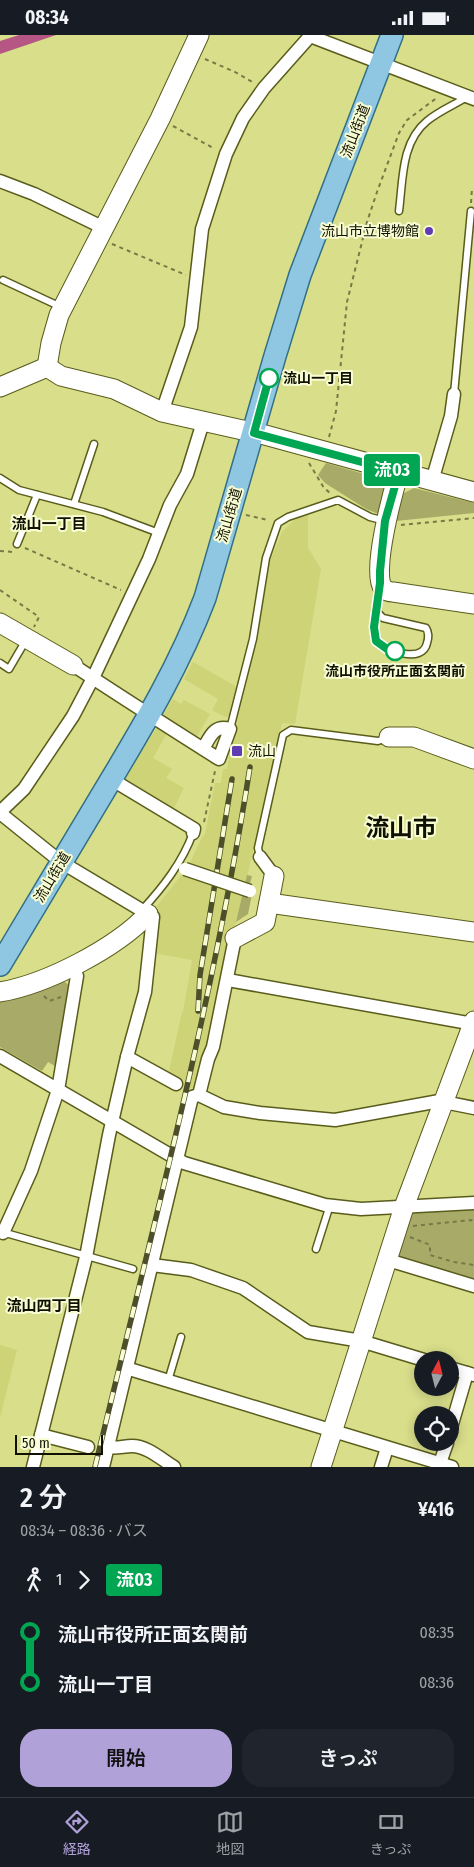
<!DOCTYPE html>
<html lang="ja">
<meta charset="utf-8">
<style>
:root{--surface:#171b24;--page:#20242c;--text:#f1f3f6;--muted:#9ea1a6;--line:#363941;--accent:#b0a1d8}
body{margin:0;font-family:"Fira Sans Condensed","Noto Sans JP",sans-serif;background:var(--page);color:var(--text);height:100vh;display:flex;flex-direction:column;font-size:19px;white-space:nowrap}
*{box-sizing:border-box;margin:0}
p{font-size:16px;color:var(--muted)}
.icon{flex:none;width:28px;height:28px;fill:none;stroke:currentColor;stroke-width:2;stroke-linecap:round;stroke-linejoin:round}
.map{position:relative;height:1432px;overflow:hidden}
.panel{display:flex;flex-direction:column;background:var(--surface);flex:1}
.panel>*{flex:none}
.badge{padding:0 10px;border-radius:4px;font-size:18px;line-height:32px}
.needle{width:32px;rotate:7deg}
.fabs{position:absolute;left:414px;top:1316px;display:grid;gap:10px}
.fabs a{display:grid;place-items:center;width:45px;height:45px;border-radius:50%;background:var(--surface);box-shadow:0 2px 12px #0003;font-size:25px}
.scale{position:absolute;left:15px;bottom:12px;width:88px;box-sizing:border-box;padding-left:5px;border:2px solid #101100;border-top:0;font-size:14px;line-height:18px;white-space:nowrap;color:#101100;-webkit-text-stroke:4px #f8fcd3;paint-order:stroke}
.map>.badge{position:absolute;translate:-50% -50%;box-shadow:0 0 0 2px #fff}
.legs{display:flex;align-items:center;gap:8px;height:55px;padding:0 20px;font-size:16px}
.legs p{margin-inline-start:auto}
.summary{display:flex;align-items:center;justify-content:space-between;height:85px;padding:0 20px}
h1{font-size:28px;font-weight:600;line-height:38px}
.primary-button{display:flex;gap:10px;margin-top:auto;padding:10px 20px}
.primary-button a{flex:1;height:58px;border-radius:20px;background:var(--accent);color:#111;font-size:20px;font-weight:600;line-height:58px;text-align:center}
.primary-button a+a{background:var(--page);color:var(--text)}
ul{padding:0 20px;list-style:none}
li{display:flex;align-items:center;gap:18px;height:50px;font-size:19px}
li i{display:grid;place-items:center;width:8px;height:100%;margin:0 6px;background:currentColor}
li i::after{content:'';width:12px;height:12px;margin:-6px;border:4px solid;border-radius:50%;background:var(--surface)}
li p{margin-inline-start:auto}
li:first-child i{background:linear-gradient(#0000 50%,currentColor 0)}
li:last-child i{background:linear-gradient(currentColor 50%,#0000 0)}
.status{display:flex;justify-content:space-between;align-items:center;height:35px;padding:0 25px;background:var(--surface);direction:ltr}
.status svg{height:14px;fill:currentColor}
.menu{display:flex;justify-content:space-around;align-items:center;height:70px;border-top:1px solid var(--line);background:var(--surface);font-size:14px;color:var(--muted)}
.menu a{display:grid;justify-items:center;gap:2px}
.menu .current{color:var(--accent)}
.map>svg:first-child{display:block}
</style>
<div class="status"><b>08:34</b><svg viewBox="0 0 49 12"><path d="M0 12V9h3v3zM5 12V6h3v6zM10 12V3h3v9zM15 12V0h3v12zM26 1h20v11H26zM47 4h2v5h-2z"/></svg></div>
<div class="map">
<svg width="474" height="1432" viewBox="0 0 474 1432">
<rect width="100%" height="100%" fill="#d8de8a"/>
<g fill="#cdd376">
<path d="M308 479V513L321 534 295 689 282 688 252 821 195 1055 168 1041 182 977H183L192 925 153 918 154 901 160 880 153 876 188 832 201 804 205 799 215 748H221L223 734H227L232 706 257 607 270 526 282 497 294 485Z"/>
<path d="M193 627 237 652 230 681 225 682 212 675 218 664 184 644Z"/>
<path d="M173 664 181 669 184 665 210 679 196 703 163 681Z"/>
<path d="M157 692 167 698 153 723 172 734 166 743 184 753 172 777 123 748Z"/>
<path d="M0 1310 17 1315 0 1383Z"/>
</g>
<g fill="#a7ab67">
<path d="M326 428 378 443 383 452 404 458 414 453 474 468V478L396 486 366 474 325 448 318 440Z"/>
<path d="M247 840 252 841 249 852 252 859 248 879 236 887Z"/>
<path d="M62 945 69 950 55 1031 48 1027 42 1036 0 1012V965Z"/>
<path d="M474 1173V1247L397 1225 408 1179 415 1177Z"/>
</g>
<path fill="#b65684" d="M19 0H56L0 19V6Z"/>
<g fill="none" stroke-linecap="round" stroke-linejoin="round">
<g stroke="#595c1b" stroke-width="9">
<g id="lane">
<path d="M399 176C403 145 401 107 427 86 439 76 454 70 467 62"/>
<path d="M3 245 61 272"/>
<path d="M454 359 471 176"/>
<path d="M0 443 19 455 103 477 159 498"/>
<path d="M74 469 94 409"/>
<path d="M17 509 37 460"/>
<path d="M377 574 378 578 383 583 426 593C429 598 429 602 427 608 423 629 386 616 376 606L374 593 380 554"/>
<path d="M0 628 9 634 26 605"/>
<path d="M230 694 253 604 266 523 278 488 288 482 338 465 370 482 385 486"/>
<path d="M260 822 258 813 283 700 291 695 378 706 388 703"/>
<path d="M142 875C163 852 182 828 193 798"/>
<path d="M2 1197 133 1234"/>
<path d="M316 1214 330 1170"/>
<path d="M168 1346 181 1302"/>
</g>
</g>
<g stroke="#595c1b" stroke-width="15">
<g id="street">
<path d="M310 1 474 64"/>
<path d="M0 146 34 159 104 193"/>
<path d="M162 377 191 292 202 194 226 119 243 83 264 53 311 0"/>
<path d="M432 446 451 381 454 359"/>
<path d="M73 630C121 662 170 693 219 724L230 694C214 689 210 702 203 714"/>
<path d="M111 744 194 794 193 798"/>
<path d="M0 777 24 754 73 681 93 643 149 524 170 470 187 439 203 387"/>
<path d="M0 778 61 827 153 882 145 957 127 1022 109 1100 86 1222 33 1432"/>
<path d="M260 822 274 841"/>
<path d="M228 945 474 989"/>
<path d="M0 1021 184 1128 325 1170 361 1174 474 1168"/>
<path d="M127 1022 176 1049"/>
<path d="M199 1060 208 1024 213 1012 235 903"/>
<path d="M444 1067 474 1073"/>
<path d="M3 1198 31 1136 58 1055 77 941 72 931"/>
<path d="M388 1225 474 1251"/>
<path d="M152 1230 191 1235 243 1253 308 1297 361 1306 424 1325"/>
<path d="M126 1333 452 1432"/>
<path d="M450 1333 474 1340"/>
<path d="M450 1396 467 1338"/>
<path d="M41 1400 88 1412"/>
<path d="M108 1412C117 1414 123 1411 132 1411 147 1411 161 1424 174 1432"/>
<path d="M440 1428 447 1408"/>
<path d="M103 1432 192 1062 199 1060 224 1072 260 1078 335 1085 445 1065"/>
<path d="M381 1432 387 1413"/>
</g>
</g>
<g stroke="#595c1b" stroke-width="21">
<g id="secondary">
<path d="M47 332 61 341 114 354 162 377 265 400 474 457"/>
<path d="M47 332 51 308 59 280 160 84 199 0"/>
<path d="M0 352 47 332"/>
<path d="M399 437C393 457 371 537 383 553 386 556 390 557 393 557L474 569"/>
<path d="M0 588 73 630"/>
<path d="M389 702H414L474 724"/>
<path d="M269 868 474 897"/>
<path d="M235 903 265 887 274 841"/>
<path d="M0 957C47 949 116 913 148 879"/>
<path d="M321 1432 404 1172 474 986"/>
</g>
</g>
<g stroke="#326f87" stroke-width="24">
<path id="primary" d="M0 930C36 869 73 809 109 748 145 688 180 629 205 563L275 321 300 240 392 0"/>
</g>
<g stroke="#777a47" stroke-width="2" stroke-dasharray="4 4" stroke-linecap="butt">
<path d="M205 24 235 37 254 48"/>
<path d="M173 91 215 114"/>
<path d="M471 168 472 153"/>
<path d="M112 209 186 240"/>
<path d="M329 402 336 376 347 267 367 187 377 157 399 98 407 85 438 62"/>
<path d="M309 428 324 453 330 458"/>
<path d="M246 480 268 485"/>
<path d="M401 490 474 483"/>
<path d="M25 513 121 555"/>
<path d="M0 516 13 517"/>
<path d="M0 555 39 582 34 592"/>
<path d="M204 787 215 736"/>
<path d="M44 961 49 966 61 962"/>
<path d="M413 1191 471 1185 474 1187"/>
<path d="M410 1202 430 1210V1220L454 1227 474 1230"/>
</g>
<use href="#lane" stroke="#fff" stroke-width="6"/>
<use href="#street" stroke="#fff" stroke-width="12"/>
<use href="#secondary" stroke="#fff" stroke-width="19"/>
<use href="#primary" stroke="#8fc7e2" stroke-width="21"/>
<g stroke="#4d4f2a" stroke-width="5.5">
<g id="rail">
<path d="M198 976 200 940 232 744"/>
<path d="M95 1432C151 1200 213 968 250 732"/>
</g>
</g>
<use href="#rail" stroke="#f8fcd3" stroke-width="4" stroke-dasharray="11" stroke-linecap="butt"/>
<g stroke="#595c1b" stroke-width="15" stroke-linecap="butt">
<path id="street-bridge" d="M185 834 250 856"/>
</g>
<use href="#street-bridge" stroke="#fff" stroke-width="12"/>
</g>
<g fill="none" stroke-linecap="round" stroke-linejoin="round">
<g stroke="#fff" stroke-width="11">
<path id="line-1" d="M269 343 254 398 399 437 385 486 380 536V548L374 592 376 606 387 614 395 616"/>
</g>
<use href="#line-1" stroke="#00a651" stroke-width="8"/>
</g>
<g fill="#603cb4" stroke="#f8fcd3" stroke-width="2">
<circle cx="429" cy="196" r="5"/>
<rect x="231" y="710" width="12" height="12" rx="2.5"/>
</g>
<g fill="#fff" stroke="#00a651" stroke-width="2.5">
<circle cx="269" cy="343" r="9"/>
<circle cx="395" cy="616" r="9"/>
</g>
<g text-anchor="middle" stroke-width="4" stroke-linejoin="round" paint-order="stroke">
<g font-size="14" fill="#101100" stroke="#f8fcd3">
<text transform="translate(355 96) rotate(-69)" y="5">流山街道</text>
<text transform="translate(229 480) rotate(-74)" y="5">流山街道</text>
<text transform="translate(52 842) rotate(-59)" y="5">流山街道</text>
</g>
<g font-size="14" fill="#101100" stroke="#f8fcd3" text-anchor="end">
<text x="419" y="201">流山市立博物館</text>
<text x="248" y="721" text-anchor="start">流山</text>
</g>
<g font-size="14" font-weight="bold" fill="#101100" stroke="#f8fcd3" text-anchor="start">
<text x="283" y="348">流山一丁目</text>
<text x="395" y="641" text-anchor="middle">流山市役所正面玄関前</text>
</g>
<g font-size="15" font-weight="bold" fill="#101100" stroke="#f8fcd3">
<text x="49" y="494">流山一丁目</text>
<text x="44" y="1276">流山四丁目</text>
</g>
<g font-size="24" font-weight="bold" fill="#101100" stroke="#f8fcd3">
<text x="401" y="801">流山市</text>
</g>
</g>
</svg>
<div class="fabs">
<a><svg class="needle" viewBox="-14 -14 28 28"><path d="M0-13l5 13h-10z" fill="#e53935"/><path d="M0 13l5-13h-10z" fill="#9ea1a6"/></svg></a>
<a><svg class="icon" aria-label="locate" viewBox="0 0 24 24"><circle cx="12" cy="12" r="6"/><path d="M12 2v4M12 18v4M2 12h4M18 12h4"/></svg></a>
</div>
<div class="scale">50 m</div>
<b class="badge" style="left:392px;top:435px;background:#00a651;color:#fff">流03</b>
</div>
<section class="panel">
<div class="summary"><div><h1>2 分</h1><p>08:34 – 08:36 · バス</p></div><b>¥416</b></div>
<div class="legs"><svg class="icon" aria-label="walk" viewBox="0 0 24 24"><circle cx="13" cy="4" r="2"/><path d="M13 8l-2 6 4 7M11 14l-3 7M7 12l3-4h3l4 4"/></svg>1<svg class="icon" aria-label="forward" viewBox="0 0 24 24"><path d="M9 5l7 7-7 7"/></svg><b class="badge" style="background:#00a651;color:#fff">流03</b></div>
<ul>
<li><i style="color:#00a651"></i><b>流山市役所正面玄関前</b><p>08:35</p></li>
<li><i style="color:#00a651"></i><b>流山一丁目</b><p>08:36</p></li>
</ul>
<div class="primary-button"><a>開始</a><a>きっぷ</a></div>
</section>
<nav class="menu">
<a class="current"><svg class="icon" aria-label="directions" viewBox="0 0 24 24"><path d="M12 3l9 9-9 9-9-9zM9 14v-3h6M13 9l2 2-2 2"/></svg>経路</a>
<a><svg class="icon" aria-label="map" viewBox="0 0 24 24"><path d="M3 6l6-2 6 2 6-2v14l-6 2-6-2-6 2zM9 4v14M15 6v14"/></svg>地図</a>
<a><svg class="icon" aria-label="tickets" viewBox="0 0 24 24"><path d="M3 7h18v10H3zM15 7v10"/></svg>きっぷ</a>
</nav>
